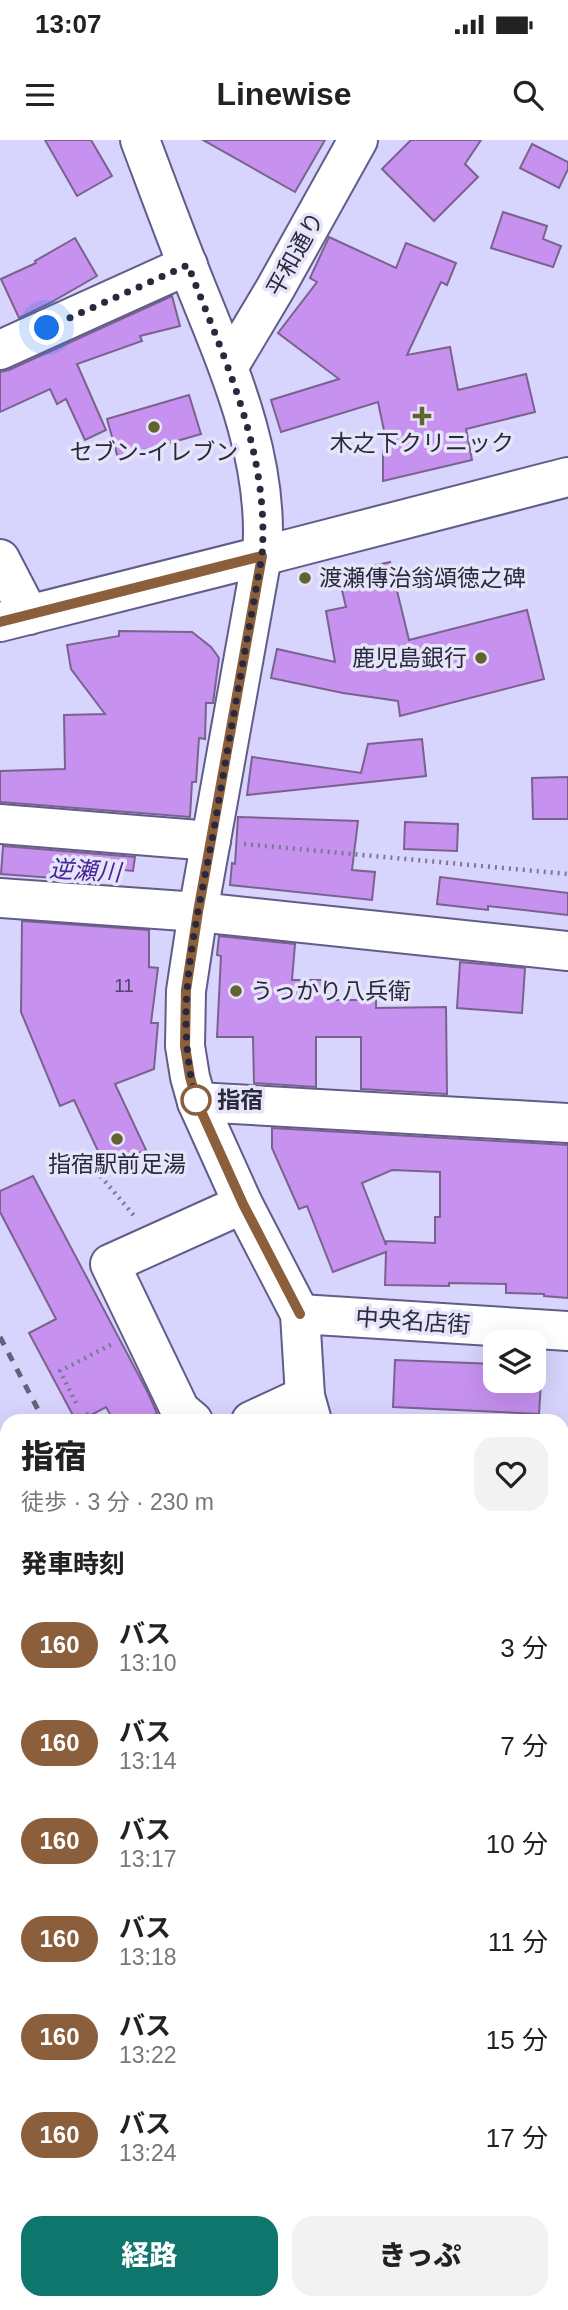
<!DOCTYPE html>
<html lang="ja">
<meta charset="utf-8">
<style>
:root{--surface:#fff;--page:#f2f2f2;--text:#222;--muted:#767676;--accent:#0f766e}
body{margin:0;font-family:Helvetica,"Noto Sans JP",sans-serif;background:var(--page);color:var(--text);height:100vh;display:flex;flex-direction:column;font-size:26px;white-space:nowrap}
*{box-sizing:border-box;margin:0}
p{font-size:23px;color:var(--muted)}
.icon{flex:none;width:38px;height:38px;fill:none;stroke:currentColor;stroke-width:2;stroke-linecap:round;stroke-linejoin:round}
.map{position:relative;flex:1;overflow:hidden}
.details{position:absolute;left:0px;top:1274px;width:569px;height:896px;display:flex;flex-direction:column;background:var(--surface);border-radius:21px 21px 0 0;box-shadow:0 7px 28px #0002}
.details>*{flex:none}
.badge{padding:0 14px;border-radius:23px;font-size:24px;line-height:46px}
.tools{position:absolute;left:483px;top:1190px;display:grid;gap:14px}
.tools a{display:grid;place-items:center;width:63px;height:63px;border-radius:14px;background:var(--surface);box-shadow:0 7px 28px #0002;font-size:35px}
.you{position:absolute;width:35px;height:35px;margin:-18px;border:5px solid #fff;border-radius:50%;background:#1a73e8;box-shadow:0 0 0 10px #1a73e833}
.map>.badge{position:absolute;translate:-50% -50%;box-shadow:0 0 0 4px #fff}
h2{padding:0 21px;font-size:26px;line-height:63px}
.round{display:grid;place-items:center;flex:none;width:74px;height:74px;border-radius:21px;background:var(--page)}
.overview{display:flex;align-items:center;justify-content:space-between;height:119px;padding:0 21px}
h1{font-size:33px;font-weight:800;line-height:52px}
.button{display:flex;gap:14px;margin-top:auto;padding:14px 21px}
.button a{flex:1;height:80px;border-radius:21px;background:var(--accent);color:#fff;font-size:28px;font-weight:800;line-height:80px;text-align:center}
.button a+a{background:var(--page);color:var(--text)}
ul{padding:0;list-style:none}
li{display:flex;align-items:center;gap:21px;height:98px;padding:0 21px}
li div{flex:1}
li b{display:block;font-size:26px}
li em{font-style:normal}
li .badge{min-width:77px;font-weight:700;text-align:center}
.status{display:flex;justify-content:space-between;align-items:center;height:49px;padding:0 35px;background:var(--surface);direction:ltr}
.status svg{height:19px;fill:currentColor}
header{display:flex;justify-content:space-between;align-items:center;height:91px;padding:0 21px;background:var(--surface);font-size:32px;font-weight:800}
.map>svg:first-child{display:block}
</style>
<div class="status"><b>13:07</b><svg viewBox="0 0 49 12"><path d="M0 12V9h3v3zM5 12V6h3v6zM10 12V3h3v9zM15 12V0h3v12zM26 1h20v11H26zM47 4h2v5h-2z"/></svg></div>
<header><svg class="icon" aria-label="menu" viewBox="0 0 24 24"><path d="M4 6h16M4 12h16M4 18h16"/></svg>Linewise<svg class="icon" aria-label="search" viewBox="0 0 24 24"><circle cx="10" cy="10" r="6"/><path d="M15 15l6 6"/></svg></header>
<div class="map">
<svg width="568" height="2170" viewBox="0 0 568 2170">
<rect width="100%" height="100%" fill="#d7d4fd"/>
<g fill="#c791f0" stroke="#7a628d" stroke-width="2" fill-rule="evenodd">
<path d="M45 0H91L112 36 77 56Z"/>
<path d="M203 0H325L295 52Z"/>
<path d="M411 0H481L465 24 478 37 434 81 382 29Z"/>
<path d="M532 4 568 22V29L559 48 520 28Z"/>
<path d="M503 72 547 86 543 99 561 106 553 127 491 108Z"/>
<path d="M329 97 396 128 406 103 456 123 447 145 441 142 407 215 450 207 458 250 526 234 535 272 466 289 472 320 383 341V313L386 300 378 262 281 292 271 260 339 239 278 193 317 142 310 138Z"/>
<path d="M75 98 97 136 48 164 19 178 1 139 36 123 35 121Z"/>
<path d="M172 156 180 186 140 196 142 201 77 224 106 290 85 300 66 259 57 264 50 249 0 272V232L9 230Z"/>
<path d="M189 255 201 294 118 318 107 279Z"/>
<path d="M390 422 409 500 527 470 544 539 400 576 398 561 343 553 271 538 277 509 335 522 326 471 346 467 338 434Z"/>
<path d="M119 491 192 492 211 507 219 518 213 563H206L205 599 199 598 196 642H192L190 677 0 662V631L65 629 64 575 105 574 71 529 67 505 119 496Z"/>
<path d="M422 599 426 636 247 655 252 617 361 633 368 604Z"/>
<path d="M568 637V679H533L532 638Z"/>
<path d="M238 677 358 681 352 730 375 732 372 760 230 745 232 723 235 724Z"/>
<path d="M405 682 458 684 457 711 404 709Z"/>
<path d="M3 706 135 717 133 731 54 723 53 738 1 734Z"/>
<path d="M440 737 568 753V775L488 766V770L437 764Z"/>
<path d="M22 781 149 790V827L158 828 151 883H158L154 929 115 944 146 1010 106 1028 74 960 60 966 21 872Z"/>
<path d="M219 796 295 804 292 840H327V860H376V868L446 867 447 954 361 949V897H316V947L254 943 253 897H217L221 816 217 815Z"/>
<path d="M460 822 525 828 522 873 457 868Z"/>
<path d="M272 988 568 1005V1158L544 1156V1154L506 1153V1144L449 1143V1146L385 1145 386 1112 333 1132 307 1066 299 1069 272 1008ZM392 1030 440 1032V1077H435V1103L386 1101V1105L362 1043Z"/>
<path d="M33 1036 147 1251 157 1273 154 1275 157 1281H114L106 1267 80 1281H76L29 1193 56 1179 0 1072V1051Z"/>
<path d="M395 1220 495 1224V1241H534V1226H542L539 1274 393 1267Z"/>
</g>
<g fill="none" stroke-linecap="round" stroke-linejoin="round">
<g stroke="#625c89" stroke-width="42">
<g id="minor">
<path d="M140 0C158 48 176 97 195 144 230 231 270 321 262 416L568 337"/>
<path d="M0 210 188 125"/>
<path d="M229 226 275 149 358 0"/>
<path d="M0 419 29 475"/>
<path d="M0 684 211 701"/>
<path d="M0 758 198 772 568 811"/>
<path d="M197 962 568 983"/>
<path d="M193 1281 180 1270 110 1124 243 1064"/>
<path d="M251 1281 305 1256"/>
<path d="M312 1281 305 1256 300 1174 568 1191"/>
<path d="M562 1756 568 1753"/>
<path d="M0 1782 7 1778"/>
<path d="M562 1784 568 1796"/>
<path d="M0 1923 7 1936"/>
<path d="M0 2072 7 2068"/>
<path d="M129 2163 132 2170"/>
<path d="M389 2163 393 2170"/>
</g>
</g>
<g stroke="#625c89" stroke-width="42">
<path id="major" d="M0 482 262 416 198 772 186 851 185 906 190 937 197 962 243 1064 300 1174"/>
</g>
<g stroke="#7a7896" stroke-width="4.5" stroke-dasharray="2 5" stroke-linecap="butt">
<path d="M244 704 568 734"/>
<path d="M87 1020 136 1078"/>
<path d="M76 1263 60 1231 114 1203"/>
<path d="M86 1273 91 1281"/>
<path d="M513 2163 516 2170"/>
</g>
<use href="#minor" stroke="#fff" stroke-width="38"/>
<use href="#major" stroke="#fff" stroke-width="38"/>
<g stroke="#64617c" stroke-width="5" stroke-dasharray="9 9" stroke-linecap="butt">
<path d="M0 1197 44 1281"/>
<path d="M487 2163 490 2170"/>
</g>
</g>
<g fill="none" stroke-linecap="round" stroke-linejoin="round">
<g stroke="#fff" stroke-width="16">
<path id="line" d="M0 482 262 416 198 772 186 850 185 906 190 937 197 962 243 1064 300 1174"/>
</g>
<use href="#line" stroke="#8b5e3c" stroke-width="10"/>
<path stroke="#2a283c" stroke-width="7" stroke-dasharray="0 12.6" d="M47 188 188 125C224 219 270 313 262 416 246 505 230 594 215 683 199 775 170 870 197 962L196 960"/>
</g>
<g fill="#636330" stroke="#e5e4f9" stroke-width="2.5">
<path d="M418.5 265.5h7v7h7v7h-7v7h-7v-7h-7v-7h7z"/>
<circle cx="154" cy="287" r="7"/>
<circle cx="305" cy="438" r="7"/>
<circle cx="481" cy="518" r="7"/>
<circle cx="236" cy="851" r="7"/>
<circle cx="117" cy="999" r="7"/>
</g>
<circle fill="#fff" stroke="#8b5e3c" stroke-width="3.5" cx="196" cy="960" r="14"/>
<g text-anchor="middle" stroke-width="7" stroke-linejoin="round" paint-order="stroke">
<g font-size="19" fill="#514269">
<text x="124" y="852">11</text>
</g>
<g font-size="23" fill="#2a283c" stroke="#e5e4f9">
<text transform="translate(295 114) rotate(-61)" y="8">平和通り</text>
<text transform="translate(413 1181) rotate(4)" y="8">中央名店街</text>
</g>
<g font-size="23" fill="#2a283c" stroke="#e5e4f9">
<text x="422" y="311">木之下クリニック</text>
<text x="154" y="320">セブン-イレブン</text>
<text x="319" y="446" text-anchor="start">渡瀬傳治翁頌徳之碑</text>
<text x="467" y="526" text-anchor="end">鹿児島銀行</text>
<text x="250" y="859" text-anchor="start">うっかり八兵衛</text>
<text x="117" y="1032">指宿駅前足湯</text>
</g>
<g font-size="23" font-weight="bold" fill="#2a283c" stroke="#e5e4f9" text-anchor="start">
<text x="217" y="968">指宿</text>
</g>
<g font-size="24" font-style="italic" fill="#482699" stroke="#e5e4f9">
<text transform="translate(85 731) rotate(3)" y="8">逆瀬川</text>
</g>
</g>
</svg>
<div class="tools">
<a><svg class="icon" aria-label="layers" viewBox="0 0 24 24"><path d="M12 4l9 5-9 5-9-5zM3 14l9 5 9-5"/></svg></a>
</div>
<div class="you" style="left:47px;top:188px"></div>
<section class="details">
<div class="overview"><div><h1>指宿</h1><p>徒歩 · 3 分 · 230 m</p></div><a class="round"><svg class="icon" aria-label="heart" viewBox="0 0 24 24"><path d="M12 20l-8-8c-3-5 5-10 8-4 3-6 11-1 8 4z"/></svg></a></div>
<h2>発車時刻</h2>
<ul>
<li><span class="badge" style="background:#8b5e3c;color:#fff">160</span><div><b>バス</b><p>13:10</p></div><em>3 分</em></li>
<li><span class="badge" style="background:#8b5e3c;color:#fff">160</span><div><b>バス</b><p>13:14</p></div><em>7 分</em></li>
<li><span class="badge" style="background:#8b5e3c;color:#fff">160</span><div><b>バス</b><p>13:17</p></div><em>10 分</em></li>
<li><span class="badge" style="background:#8b5e3c;color:#fff">160</span><div><b>バス</b><p>13:18</p></div><em>11 分</em></li>
<li><span class="badge" style="background:#8b5e3c;color:#fff">160</span><div><b>バス</b><p>13:22</p></div><em>15 分</em></li>
<li><span class="badge" style="background:#8b5e3c;color:#fff">160</span><div><b>バス</b><p>13:24</p></div><em>17 分</em></li>
</ul>
<div class="button"><a>経路</a><a>きっぷ</a></div>
</section>
</div>
